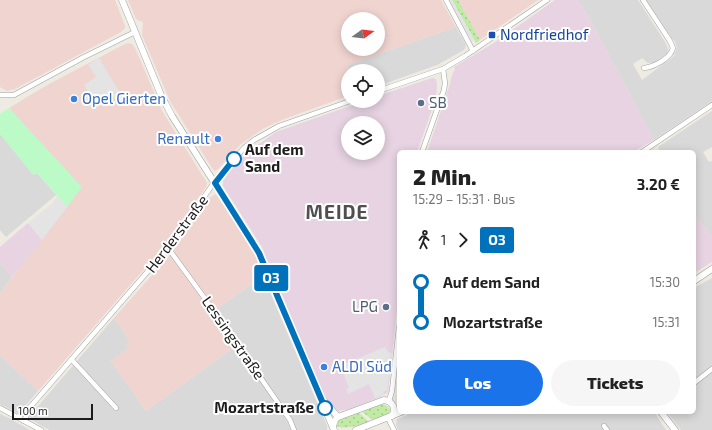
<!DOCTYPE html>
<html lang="de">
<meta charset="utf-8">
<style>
:root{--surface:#fff;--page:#f6f6f6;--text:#222;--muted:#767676;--accent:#1a73e8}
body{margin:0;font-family:"Exo 2",sans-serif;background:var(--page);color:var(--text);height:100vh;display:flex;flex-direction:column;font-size:15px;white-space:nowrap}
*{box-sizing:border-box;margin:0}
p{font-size:13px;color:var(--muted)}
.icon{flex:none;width:22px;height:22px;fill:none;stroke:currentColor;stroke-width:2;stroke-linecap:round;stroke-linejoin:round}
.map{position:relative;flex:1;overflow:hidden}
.drawer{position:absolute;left:397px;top:150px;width:299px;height:264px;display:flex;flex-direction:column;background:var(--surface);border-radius:6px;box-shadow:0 2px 10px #0003}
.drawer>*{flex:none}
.badge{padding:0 8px;border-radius:3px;font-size:14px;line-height:26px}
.needle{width:26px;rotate:76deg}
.buttons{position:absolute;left:341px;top:12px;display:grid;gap:8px}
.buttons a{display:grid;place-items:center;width:44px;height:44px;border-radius:50%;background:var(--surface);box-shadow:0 2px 10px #0003;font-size:20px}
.scale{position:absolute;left:12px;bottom:10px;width:81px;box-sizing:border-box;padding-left:4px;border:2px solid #1c1c1c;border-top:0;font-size:11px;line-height:14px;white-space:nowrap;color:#1c1c1c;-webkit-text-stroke:3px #fff;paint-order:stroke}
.map>.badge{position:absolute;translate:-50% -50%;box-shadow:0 0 0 2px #fff}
.legs{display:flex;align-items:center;gap:6px;height:44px;padding:0 16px;font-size:13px}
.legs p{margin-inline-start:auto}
.overview{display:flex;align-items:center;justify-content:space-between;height:68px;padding:0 16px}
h1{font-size:22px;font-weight:800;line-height:30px}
.cta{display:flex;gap:8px;margin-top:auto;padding:8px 16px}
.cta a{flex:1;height:46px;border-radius:24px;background:var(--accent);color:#fff;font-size:16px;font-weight:800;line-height:46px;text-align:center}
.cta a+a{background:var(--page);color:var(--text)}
ul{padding:0 16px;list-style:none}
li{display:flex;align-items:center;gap:14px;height:40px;font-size:15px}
li i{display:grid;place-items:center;width:6px;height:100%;margin:0 5px;background:currentColor}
li i::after{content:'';width:10px;height:10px;margin:-5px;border:3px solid;border-radius:50%;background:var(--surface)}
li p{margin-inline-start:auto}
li:first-child i{background:linear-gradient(#0000 50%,currentColor 0)}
li:last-child i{background:linear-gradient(currentColor 50%,#0000 0)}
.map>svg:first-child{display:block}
</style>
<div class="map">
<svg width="712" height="430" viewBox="0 0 712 430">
<defs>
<pattern id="grass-dots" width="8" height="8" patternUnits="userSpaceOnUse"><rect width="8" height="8" fill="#c1eaa5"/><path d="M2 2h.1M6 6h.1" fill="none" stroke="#a5c88d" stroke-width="1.8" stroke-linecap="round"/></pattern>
</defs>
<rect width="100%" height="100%" fill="#eeebe2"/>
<g fill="#dad9d9">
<path d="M577 0H638L665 42 668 49 667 54 653 63H648L642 58 633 64 642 80 674 56 677 47 674 40H673L646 0H712V101L654 140 588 16Z"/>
<path d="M456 27 466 45 464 50 437 65 378 86V71H349L347 65Z"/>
<path d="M712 111V147L703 152 709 162 712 161V237L694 213V152H660L658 147Z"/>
<path d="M0 134 34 175 37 173 56 195 6 237 0 230Z"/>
<path d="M0 263 12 277 0 293Z"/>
<path d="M263 276 327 426V430H296L289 415 215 310Z"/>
<path d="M712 278V430H681L667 412H694V288Z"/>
<path d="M113 319 117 322 130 341 128 349 111 361 146 411 236 346 284 414 291 430H49L30 419V416L33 412Z"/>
<path d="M0 355 38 391 19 413H17L0 404Z"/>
<path d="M415 412H654L666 430H398L396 424 397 419Z"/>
<path d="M0 414 9 418 30 430H0Z"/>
</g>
<g fill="#f0d4d0" fill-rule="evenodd">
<path d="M0 0H115L125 26V28L121 32 15 89 7 91 0 87Z"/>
<path d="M128 0H441L456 27 347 65 349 71H348V96L284 119 264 128 241 144 233 152 218 169 215 171 212 168 170 101 142 35 143 22 140 21 136 19ZM348 19H378V49H348Z"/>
<path d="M458 0H538L480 40Z"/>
<path d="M128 43 132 44 135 48 162 111 207 183 206 187 164 246 38 391 0 355V293L70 203 25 126 9 108 49 84 125 44Z"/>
<path d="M216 194 254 253 263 276 215 310 173 251 211 197Z"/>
<path d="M171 254 236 346 146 411 111 361 128 349 125 345 130 341 117 322 113 319Z"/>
</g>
<g fill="#e7d3e2" fill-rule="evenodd">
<path d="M555 0H577L588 16 654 140 633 152H427L449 87 452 75 455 69 454 67 494 43Z"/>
<path d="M432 78 436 79 437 84 436 98 417 152H399V292L388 392 380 397 350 409 338 411 334 408 324 395 262 247 223 186V181L236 163 249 151 276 132 364 101H378V96ZM348 123H378V153H348Z"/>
<path d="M694 213 712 237V262L694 273Z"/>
<path d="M28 223 42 240 12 277 0 263V247Z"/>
</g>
<g fill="url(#grass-dots)">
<path d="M452 0H458L480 40 476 43Z"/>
<path d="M380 405C385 404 389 406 390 411L388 415 372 420C370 416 364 415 362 411Z"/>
<path d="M359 413 369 422C360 425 345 430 337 426L338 421 340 420Z"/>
</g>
<path fill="#bcfbc7" d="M9 108 82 187 67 207 37 173 33 175 0 134V114Z"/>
<g fill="#e4e4e4">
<path d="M448 0H452L474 39 471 42Z"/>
<path d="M99 58 120 93 97 107 84 85 96 77 88 65Z"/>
<path d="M58 196 67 207 42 240 28 223 54 202 53 201Z"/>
<path d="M385 347 388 352 392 353 387 391H383L384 394 375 398 369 384 348 394 346 389 349 388 343 373 345 372 342 365Z"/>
</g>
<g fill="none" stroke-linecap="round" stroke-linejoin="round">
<g stroke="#a3a3a3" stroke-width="5.5">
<g id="minor">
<path d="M446 0 473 51"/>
<path d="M643 0 670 41 673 48C671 58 654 67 644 68"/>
<path d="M378 91 443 69 465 56 547 0"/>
<path d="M0 95H14L84 57 135 32"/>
<path d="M422 152 444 90 445 83 443 69"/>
<path d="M642 152 712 105"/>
<path d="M168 248 214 311 290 420 294 430"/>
<path d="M72 360 116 408"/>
<path d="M694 383 712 369"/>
<path d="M389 401 392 391 399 327"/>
<path d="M0 408 41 430"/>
<path d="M18 417 31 406 168 248 218 177 244 148 254 140 279 126 350 101"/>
<path d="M388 418 394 430"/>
<path d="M24 421 30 408"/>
<path d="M604 426 607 430"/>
</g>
</g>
<g stroke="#a3a3a3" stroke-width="7">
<g id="tertiary">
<path d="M122 0 161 95 172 116 259 253 334 430"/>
<path d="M694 281 712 269"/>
<path d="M324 401 338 417"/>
<path d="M661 412 675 430"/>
<path d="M333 426 335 420 338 417 384 400C392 401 397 408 392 416"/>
<path d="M356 430 401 412"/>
</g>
</g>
<use href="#minor" stroke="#fff" stroke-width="4.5"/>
<use href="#tertiary" stroke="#fff" stroke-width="6"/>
</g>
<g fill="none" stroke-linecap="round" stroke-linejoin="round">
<g stroke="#fff" stroke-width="9">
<path id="line-1" d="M234 159 215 183 259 253 325 408"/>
</g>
<use href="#line-1" stroke="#0072bc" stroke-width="6"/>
</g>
<rect fill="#1a4fb4" stroke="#fff" stroke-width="1.5" x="488" y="31" width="8" height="8" rx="2"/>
<g fill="#3f7fe0" stroke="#fff" stroke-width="1.5">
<circle cx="74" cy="99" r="4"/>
<circle cx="218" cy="139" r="4"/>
<circle cx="324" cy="367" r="4"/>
</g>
<g fill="#5c6f8a" stroke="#fff" stroke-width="1.5">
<circle cx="421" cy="103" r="4"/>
<circle cx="386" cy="307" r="4"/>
</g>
<g fill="#fff" stroke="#0072bc" stroke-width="2">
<circle cx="234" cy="159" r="7"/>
<circle cx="325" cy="408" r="7"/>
</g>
<g text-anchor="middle" stroke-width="4" stroke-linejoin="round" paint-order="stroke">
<g font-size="15" fill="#164399" stroke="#fff" text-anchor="start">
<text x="500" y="40">Nordfriedhof</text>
</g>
<g font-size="15" fill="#366cbe" stroke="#fff" text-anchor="start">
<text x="82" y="104">Opel Gierten</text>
<text x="210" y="144" text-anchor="end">Renault</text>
<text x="332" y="372">ALDI Süd</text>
</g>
<g font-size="15" fill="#4e5e75" stroke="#fff" text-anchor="start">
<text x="429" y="108">SB</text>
<text x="378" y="312" text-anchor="end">LPG</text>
</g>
<g font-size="15" font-weight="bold" fill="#1c1c1c" stroke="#fff" text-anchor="start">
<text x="245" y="155">Auf dem<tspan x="245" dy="17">Sand</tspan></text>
<text x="314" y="413" text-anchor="end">Mozartstraße</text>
</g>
<g font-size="15" fill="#1c1c1c" stroke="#fff">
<text transform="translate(177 234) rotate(-53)" y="5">Herderstraße</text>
<text transform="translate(233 338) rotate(55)" y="5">Lessingstraße</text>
</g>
<g font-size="19" font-weight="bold" letter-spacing="1" fill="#4f4f4f" stroke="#fff">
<text x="337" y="219">MEIDE</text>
</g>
</g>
</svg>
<div class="buttons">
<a><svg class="needle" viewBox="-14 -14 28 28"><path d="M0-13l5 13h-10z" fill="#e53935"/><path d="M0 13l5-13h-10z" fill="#767676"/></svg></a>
<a><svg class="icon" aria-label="locate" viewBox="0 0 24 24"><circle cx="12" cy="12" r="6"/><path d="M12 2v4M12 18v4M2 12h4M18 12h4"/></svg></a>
<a><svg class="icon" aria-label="layers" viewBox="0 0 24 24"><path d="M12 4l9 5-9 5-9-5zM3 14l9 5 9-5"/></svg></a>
</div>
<div class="scale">100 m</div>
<b class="badge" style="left:271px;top:278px;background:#0072bc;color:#fff">O3</b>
<section class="drawer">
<div class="overview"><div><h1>2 Min.</h1><p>15:29 – 15:31 · Bus</p></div><b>3.20 €</b></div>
<div class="legs"><svg class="icon" aria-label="walk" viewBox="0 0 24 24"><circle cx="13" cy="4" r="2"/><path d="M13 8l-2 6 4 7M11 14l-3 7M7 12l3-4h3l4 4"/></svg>1<svg class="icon" aria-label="forward" viewBox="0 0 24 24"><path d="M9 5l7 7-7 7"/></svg><b class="badge" style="background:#0072bc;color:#fff">O3</b></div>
<ul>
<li><i style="color:#0072bc"></i><b>Auf dem Sand</b><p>15:30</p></li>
<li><i style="color:#0072bc"></i><b>Mozartstraße</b><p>15:31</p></li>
</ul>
<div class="cta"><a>Los</a><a>Tickets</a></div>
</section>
</div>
